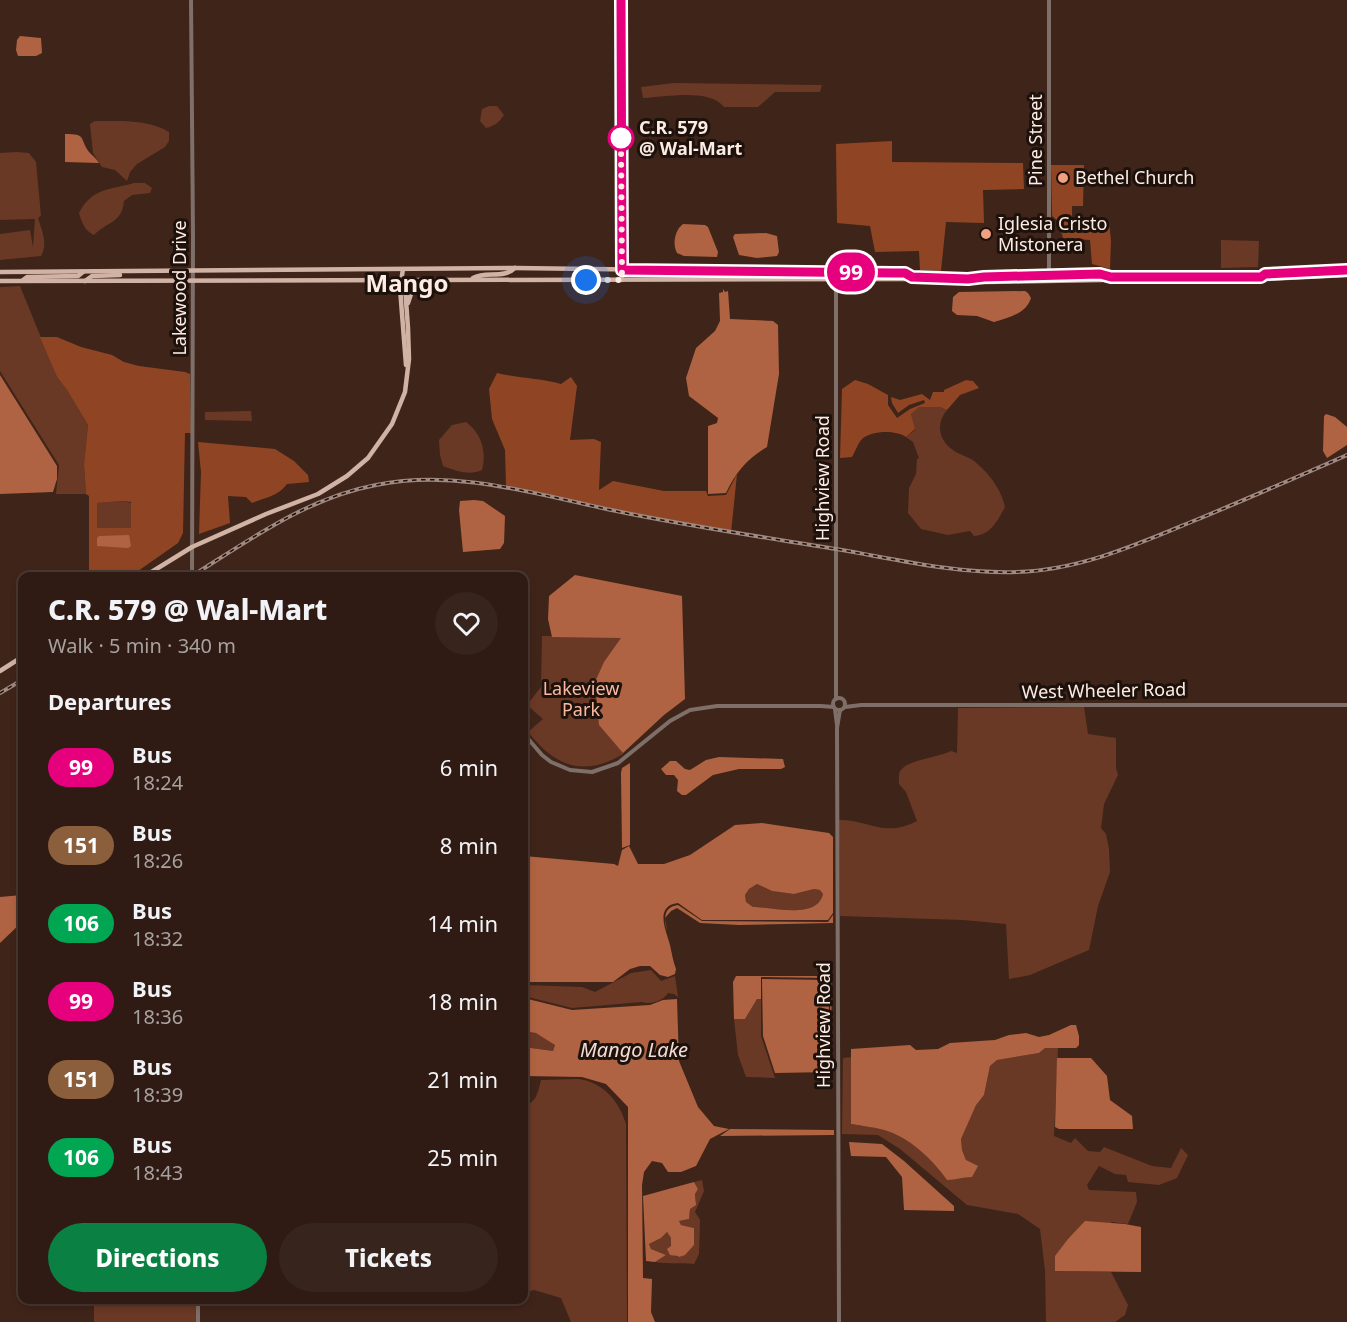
<!DOCTYPE html>
<meta charset="utf-8">
<style>
:root{--surface:#2f1b13;--page:#37241c;--text:#f1f3f6;--muted:#a7a1a0;--line:#4a3933;--accent:#0b8043}
body{margin:0;font-family:"Noto Sans",sans-serif;background:var(--page);color:var(--text);height:100vh;display:flex;flex-direction:column;font-size:22px;white-space:nowrap}
*{box-sizing:border-box;margin:0}
p{font-size:20px;color:var(--muted)}
.icon{flex:none;width:33px;height:33px;fill:none;stroke:currentColor;stroke-width:2;stroke-linecap:round;stroke-linejoin:round}
.map{position:relative;flex:1;overflow:hidden}
.side{position:absolute;left:18px;top:572px;width:510px;height:732px;display:flex;flex-direction:column;background:var(--surface);border-radius:12px;box-shadow:0 3px 9px #0003,0 0 0 2px var(--line)}
.side>*{flex:none}
.badge{padding:0 12px;border-radius:20px;font-size:21px;line-height:39px}
.you{position:absolute;width:30px;height:30px;margin:-15px;border:4px solid #fff;border-radius:50%;background:#1a73e8;box-shadow:0 0 0 9px #1a73e833}
.map>.badge{position:absolute;translate:-50% -50%;box-shadow:0 0 0 3px #fff}
h2{padding:0 30px;font-size:22px;line-height:54px}
.round{display:grid;place-items:center;flex:none;width:63px;height:63px;border-radius:32px;background:var(--page)}
.head{display:flex;align-items:center;justify-content:space-between;height:102px;padding:0 30px}
h1{font-size:28px;font-weight:800;line-height:45px}
.button{display:flex;gap:12px;margin-top:auto;padding:12px 30px}
.button a{flex:1;height:69px;border-radius:36px;background:var(--accent);color:#fff;font-size:24px;font-weight:800;line-height:69px;text-align:center}
.button a+a{background:var(--page);color:var(--text)}
ul{padding:0;list-style:none}
li{display:flex;align-items:center;gap:18px;height:78px;padding:0 30px}
li div{flex:1}
li b{display:block;font-size:22px}
li em{font-style:normal}
li .badge{min-width:66px;font-weight:700;text-align:center}
.map>svg:first-child{display:block}
</style>
<div class="map">
<svg width="1347" height="1322" viewBox="0 0 1347 1322">
<rect width="100%" height="100%" fill="#3f2419"/>
<g fill="#6a3925">
<path d="M674 83 822 85 820 92H775L758 107H724C709 88 666 97 643 98L641 87Z"/>
<path d="M489 106H497L504 115C499 122 495 126 486 128L480 121 482 109Z"/>
<path d="M95 121C119 121 149 119 169 132V141L165 147 137 164 130 172 127 181 115 170 102 167 93 153 90 124Z"/>
<path d="M17 152 29 153 36 162 41 216 38 218C42 231 48 244 41 256L0 260V234L30 230 33 247 35 219 0 220V153Z"/>
<path d="M134 183H145L152 188 150 193 132 195 124 201C122 223 108 221 94 235 85 231 82 223 79 213 92 188 109 190 134 183Z"/>
<path d="M1221 240 1259 241 1258 267 1221 268Z"/>
<path d="M20 286 57 377 67 390 88 425 84 464 86 494H56L59 465 0 371V287Z"/>
<path d="M919 406 940 407 947 410C936 423 938 440 953 450 959 455 968 456 974 461 988 472 1002 490 1005 507 998 520 991 535 974 536L970 531 948 535 921 529 908 513 909 488 916 474 917 459 919 458 913 442 906 437 915 430 911 414Z"/>
<path d="M251 411 252 421 205 420V412Z"/>
<path d="M466 422C481 433 487 451 482 470 470 476 456 471 443 466L440 455 439 440 452 425Z"/>
<path d="M121 501 131 503V528L106 529 97 528V503Z"/>
<path d="M542 636 622 637 623 754C583 778 555 766 528 732L543 719 527 705 541 687Z"/>
<path d="M1084 707 1088 734 1116 738V768L1118 775 1104 804 1101 828 1106 834 1109 849 1110 872 1098 906 1089 950 1030 975 1009 979 1006 924 963 920 840 916 839 820C871 820 883 838 917 821L906 792 899 784C899 779 898 774 901 770 908 760 939 757 951 751L957 753 958 708Z"/>
<path d="M757 884 772 891 794 894 814 889 820 890 823 894C817 920 773 907 753 907L746 902 745 895 749 889Z"/>
<path d="M651 970 661 981 675 976 678 997 674 994 668 993C663 1001 650 1005 642 1002L572 1008 524 996V985L582 987 595 992 631 973Z"/>
<path d="M757 999H761V1036L775 1078 746 1077 738 1055 734 1019H745Z"/>
<path d="M524 1031C534 1030 548 1038 555 1045L553 1051 531 1048 524 1045Z"/>
<path d="M1045 1048H1058L1054 1136 1071 1143 1075 1138 1088 1151 1100 1152 1104 1147 1152 1166 1171 1168 1181 1148 1188 1155 1177 1178 1159 1185 1128 1182 1126 1175 1115 1174 1099 1166 1087 1185 1089 1190 1136 1192 1137 1202 1128 1224 1112 1222 1055 1271 1111 1272 1128 1305 1125 1315 1115 1322H1046L1045 1270 1040 1229 1018 1214 967 1205 900 1149 878 1135 842 1134 843 1058 852 1057 851 1124C862 1126 874 1127 884 1130 909 1137 932 1159 947 1180L959 1177H972L970 1163 966 1160 962 1150 961 1139 975 1105 984 1095 990 1066 997 1060 1039 1053Z"/>
<path d="M578 1079C603 1082 619 1101 626 1124L627 1322H571L561 1298 534 1290 525 1293 524 1298V1106C537 1102 538 1092 541 1080Z"/>
<path d="M702 1180 704 1191 695 1212 700 1220 699 1254 694 1264C684 1263 662 1264 655 1262L666 1255 651 1249 649 1244 661 1238 667 1232 671 1238V1246L685 1254 694 1245V1228L681 1225 679 1221 689 1219 690 1209 696 1201 695 1194 698 1189 694 1182Z"/>
<rect x="94" y="1299" width="103" height="23"/>
</g>
<g fill="#8f4524" fill-rule="evenodd">
<path d="M892 141V162L1023 163 1024 189 983 190 984 223 946 222 941 271 920 270 919 251 875 252 870 226 837 223 836 144Z"/>
<path d="M1051 165H1084L1083 206H1072V218L1109 221 1111 241 1110 269 1092 264 1090 240 1063 238 1058 221 1052 216Z"/>
<path d="M40 337H57L81 347 112 355 124 362 139 366 185 372 190 374 191 433H185L183 533 178 543 131 576H89V496L86 494 84 464 88 425 67 390 57 377ZM121 501 131 502V528H97V503Z"/>
<path d="M497 373C518 378 540 378 561 384L571 377 577 386 570 440 594 439 601 442 599 490 613 481 664 491H706L708 496 726 495 737 474 731 533 599 509 506 487 505 450 492 419 489 389Z"/>
<path d="M855 380 868 384 888 395V405L897 418 910 409 925 403 924 400 909 405 898 413 892 403 891 397 900 400 922 394 930 400 933 392H944V390L966 380 973 381 979 388 960 395 947 410 940 407H919L911 414 915 429 906 437C896 430 872 430 862 439 858 443 855 452 852 457L840 458 842 389Z"/>
<path d="M198 442 275 449 294 461 308 475 309 482 287 484C279 496 264 498 252 503L246 497 228 496 230 523 199 534 201 472Z"/>
</g>
<g fill="#b06342" fill-rule="evenodd">
<path d="M20 36 41 38 42 53 36 56H18L16 50 17 40Z"/>
<path d="M65 134C87 134 79 138 89 152 93 156 96 158 99 163L65 162Z"/>
<path d="M683 224 705 225 708 227 718 252 717 257 684 256 677 253C672 244 675 230 683 224Z"/>
<path d="M766 233 777 236 779 252 777 256 757 258 739 255 733 237 735 234Z"/>
<path d="M723 289 725 292 728 291 730 319 773 321 778 325 779 374 767 447C747 459 736 472 726 493L708 494V426L717 423 718 418 689 396 686 378 696 348 715 331 720 321 719 293 723 292Z"/>
<path d="M1025 291 1028 293 1031 298C1026 314 1008 318 994 322L977 316 957 315 952 311 953 297 959 292Z"/>
<path d="M0 375 57 466V479L53 492 0 494Z"/>
<path d="M1326 414 1335 417 1347 427V445L1327 458 1323 451 1324 416Z"/>
<path d="M474 500 483 501 505 516 504 543 500 549 463 552 459 510 460 501Z"/>
<path d="M129 535 131 546 128 548 97 546V538L99 536Z"/>
<path d="M575 575 682 596 685 699 664 715 623 753 599 725 595 682 604 662 621 638 552 637 548 619 549 596Z"/>
<path d="M719 757 783 759 785 767 781 769H739L713 775 686 795H682L677 791 678 780 674 775H666L661 769 670 761H676L685 769 690 770 706 760Z"/>
<path d="M630 763V845L622 848 621 773 622 768Z"/>
<path d="M762 823 829 833 833 837V913L828 920H702L678 903C654 906 666 930 670 945 672 954 673 961 676 969L675 974 668 977 660 975 650 966H640L630 969 613 982H524V856L614 864 618 866 622 850 629 846 638 864H664L690 855 735 825ZM757 884 772 891 794 894 814 889 820 890 823 894C817 920 773 907 753 907L746 902 745 895 749 889Z"/>
<path d="M22 895V922L0 943V897Z"/>
<path d="M678 905 702 921 828 922 833 915V923L739 925 700 923 677 908 671 911 665 918 667 931C664 919 663 907 678 905Z"/>
<path d="M736 976H829L832 980 831 1035 829 978 761 977V999H757L745 1019H734L733 982Z"/>
<path d="M762 979 828 980 831 1072 775 1073 763 1036Z"/>
<path d="M524 998 572 1010 650 1005 663 1000 677 999 679 1061 698 1107 714 1126 729 1129 710 1139 696 1166 681 1172H668L662 1163 652 1161 644 1172 642 1185 643 1278 652 1279 651 1312 655 1322H628V1107L606 1084 582 1077 524 1076V1045L531 1048 553 1051 555 1045 536 1033 524 1031Z"/>
<path d="M1071 1025H1076L1079 1036V1045L1076 1048H1045L1039 1053 997 1060 990 1066 984 1095 976 1105 961 1139 962 1150 966 1160 978 1166 972 1177C962 1177 956 1180 947 1180 932 1159 909 1137 884 1130 873 1127 862 1126 851 1124V1049L910 1045 916 1050 938 1049 950 1043 995 1040 1009 1035 1026 1033 1039 1037 1049 1035Z"/>
<path d="M1057 1058H1091L1107 1076 1110 1100 1132 1116 1133 1129H1059L1055 1127Z"/>
<path d="M730 1129 834 1130V1135L720 1136Z"/>
<path d="M849 1142 882 1144 904 1161 954 1206V1211L904 1210 902 1177 886 1157 851 1156Z"/>
<path d="M694 1182 698 1189 695 1194 696 1205 690 1209 689 1219 679 1221 681 1225 694 1228V1245L685 1255 679 1257 678 1256 670 1255 667 1249 671 1246V1238L667 1232 661 1238 649 1244 651 1249 666 1255 655 1262 646 1261 643 1196Z"/>
<path d="M1085 1221 1125 1224 1141 1227V1272L1055 1271V1256L1068 1239Z"/>
</g>
<g fill="none" stroke-linecap="round" stroke-linejoin="round">
<g stroke="#7e6f69" stroke-width="4">
<path d="M191 0 193 235 192 576"/>
<path d="M1049 0V278"/>
<circle cx="839" cy="704" r="6"/>
<path d="M836 699V272"/>
<path d="M845 707 861 705H1347"/>
<path d="M835 709 837 725"/>
<path d="M524 734 542 755 551 762 570 770 592 772 618 763 670 721 690 710 717 706H821L834 707"/>
<path d="M198 1299V1322"/>
<path d="M839 1322 837 728 840 710"/>
</g>
<g stroke="#d1b3a6" stroke-width="4.5">
<path d="M620 0 622 280"/>
<path d="M403 269 400 288 406 365"/>
<path d="M0 272 515 268 893 273H905L912 277"/>
<path d="M1261 277 1265 274 1347 270"/>
<path d="M473 278C486 271 504 279 515 268"/>
<path d="M970 279 984 277 1100 275 1111 277H1261L1266 279 1347 275"/>
<path d="M23 280 27 277 78 276 83 272"/>
<path d="M0 281 904 279 912 277 968 279 983 282 1101 280 1111 277"/>
<path d="M85 281 92 276 120 275"/>
<path d="M408 303 413 288 421 280"/>
<path d="M145 576 192 547 266 514 318 494 347 476 368 458 392 424 405 392 409 359 408 328 405 287 403 279"/>
<path d="M0 671 22 657"/>
</g>
<g stroke="#a08980" stroke-width="4">
<g id="rail">
<path d="M192 576C251 539 307 498 376 485 459 468 540 496 621 512 694 527 769 538 842 550 899 560 959 574 1017 572 1081 570 1138 544 1196 520 1247 499 1297 477 1347 455"/>
<path d="M0 693 22 680"/>
</g>
</g>
<use href="#rail" stroke="#1d110c" stroke-width="1.5" stroke-dasharray="4.5" stroke-linecap="butt"/>
</g>
<g fill="none" stroke-linecap="round" stroke-linejoin="round">
<g stroke="#fff" stroke-width="14">
<path id="line" d="M621 0 622 270 893 273H905L912 277 968 279 984 277 1100 274 1111 277H1261L1265 274 1347 270"/>
</g>
<use href="#line" stroke="#e6007e" stroke-width="9"/>
<path stroke="#feebe4" stroke-width="6" stroke-dasharray="0 10.8" d="M586 280H622L621 138"/>
</g>
<circle fill="#fff" stroke="#e6007e" stroke-width="3" cx="621" cy="138" r="12"/>
<g fill="#f2a07f" stroke="#1d110c" stroke-width="2">
<circle cx="1063" cy="178" r="6"/>
<circle cx="986" cy="234" r="6"/>
</g>
<g text-anchor="middle" stroke-width="6" stroke-linejoin="round" paint-order="stroke">
<g font-size="18" font-weight="bold" fill="#feebe4" stroke="#1d110c" text-anchor="start">
<text x="639" y="134">C.R. 579<tspan x="639" dy="21">@ Wal-Mart</tspan></text>
</g>
<g font-size="18" fill="#feebe4" stroke="#1d110c">
<text transform="translate(1036 140) rotate(-90)" y="6">Pine Street</text>
<text transform="translate(180 288) rotate(-90)" y="6">Lakewood Drive</text>
<text transform="translate(823 478) rotate(-90)" y="6">Highview Road</text>
<text transform="translate(1104 691) rotate(-1)" y="6">West Wheeler Road</text>
<text transform="translate(824 1025) rotate(-90)" y="6">Highview Road</text>
</g>
<g font-size="18" fill="#feebe4" stroke="#1d110c" text-anchor="start">
<text x="1075" y="184">Bethel Church</text>
<text x="998" y="230">Iglesia Cristo<tspan x="998" dy="21">Mistonera</tspan></text>
</g>
<g font-size="18" fill="#fbbaa0" stroke="#1d110c">
<text x="581" y="695">Lakeview<tspan x="581" dy="21">Park</tspan></text>
</g>
<g font-size="20" font-style="italic" fill="#f3dcd3" stroke="#1d110c">
<text x="634" y="1057">Mango Lake</text>
</g>
<g font-size="24" font-weight="bold" fill="#feebe4" stroke="#1d110c">
<text x="407" y="292">Mango</text>
</g>
</g>
</svg>
<div class="you" style="left:586px;top:280px"></div>
<b class="badge" style="left:851px;top:272px;background:#e6007e;color:#fff">99</b>
<section class="side">
<div class="head"><div><h1>C.R. 579 @ Wal-Mart</h1><p>Walk · 5 min · 340 m</p></div><a class="round"><svg class="icon" aria-label="heart" viewBox="0 0 24 24"><path d="M12 20l-8-8c-3-5 5-10 8-4 3-6 11-1 8 4z"/></svg></a></div>
<h2>Departures</h2>
<ul>
<li><span class="badge" style="background:#e6007e;color:#fff">99</span><div><b>Bus</b><p>18:24</p></div><em>6 min</em></li>
<li><span class="badge" style="background:#8b5e3c;color:#fff">151</span><div><b>Bus</b><p>18:26</p></div><em>8 min</em></li>
<li><span class="badge" style="background:#00a651;color:#fff">106</span><div><b>Bus</b><p>18:32</p></div><em>14 min</em></li>
<li><span class="badge" style="background:#e6007e;color:#fff">99</span><div><b>Bus</b><p>18:36</p></div><em>18 min</em></li>
<li><span class="badge" style="background:#8b5e3c;color:#fff">151</span><div><b>Bus</b><p>18:39</p></div><em>21 min</em></li>
<li><span class="badge" style="background:#00a651;color:#fff">106</span><div><b>Bus</b><p>18:43</p></div><em>25 min</em></li>
</ul>
<div class="button"><a>Directions</a><a>Tickets</a></div>
</section>
</div>
